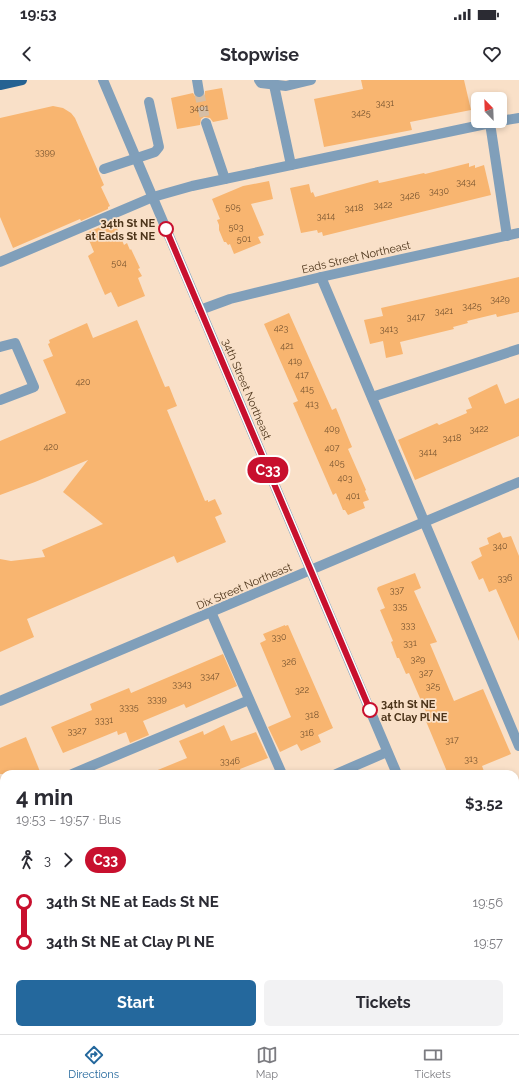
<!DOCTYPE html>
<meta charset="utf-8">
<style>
:root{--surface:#fff;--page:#f2f2f3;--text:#2b2b33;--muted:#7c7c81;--line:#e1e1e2;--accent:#24689d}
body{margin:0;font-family:Raleway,sans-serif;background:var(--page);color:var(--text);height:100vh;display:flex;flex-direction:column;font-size:15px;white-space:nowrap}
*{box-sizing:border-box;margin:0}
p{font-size:13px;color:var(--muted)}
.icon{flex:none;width:22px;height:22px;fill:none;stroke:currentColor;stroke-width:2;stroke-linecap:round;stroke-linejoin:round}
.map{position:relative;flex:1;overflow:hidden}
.details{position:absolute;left:0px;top:690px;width:519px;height:264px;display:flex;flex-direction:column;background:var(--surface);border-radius:12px 12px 0 0;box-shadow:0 2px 6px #0003}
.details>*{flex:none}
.badge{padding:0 8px;border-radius:13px;font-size:14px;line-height:26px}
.needle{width:26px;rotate:337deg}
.controls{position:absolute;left:471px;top:12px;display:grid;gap:8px}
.controls a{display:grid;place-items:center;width:36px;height:36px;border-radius:6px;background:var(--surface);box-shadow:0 2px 6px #0003;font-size:20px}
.map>.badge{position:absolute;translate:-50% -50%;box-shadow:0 0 0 2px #fff}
.legs{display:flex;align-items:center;gap:6px;height:44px;padding:0 16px;font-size:13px}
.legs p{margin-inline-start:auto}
.overview{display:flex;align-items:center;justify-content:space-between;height:68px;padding:0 16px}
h1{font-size:22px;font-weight:700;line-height:30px}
.cta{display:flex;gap:8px;margin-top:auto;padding:8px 16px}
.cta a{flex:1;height:46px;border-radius:6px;background:var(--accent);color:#fff;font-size:16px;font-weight:700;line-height:46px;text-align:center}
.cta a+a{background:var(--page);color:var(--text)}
ul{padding:0 16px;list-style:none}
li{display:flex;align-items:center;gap:14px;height:40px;font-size:15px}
li i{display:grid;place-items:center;width:6px;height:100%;margin:0 5px;background:currentColor}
li i::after{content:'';width:10px;height:10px;margin:-5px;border:3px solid;border-radius:50%;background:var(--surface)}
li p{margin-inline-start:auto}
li:first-child i{background:linear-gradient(#0000 50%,currentColor 0)}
li:last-child i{background:linear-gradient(currentColor 50%,#0000 0)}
.status{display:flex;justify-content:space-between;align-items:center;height:28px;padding:0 20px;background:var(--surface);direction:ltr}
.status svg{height:11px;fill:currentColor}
header{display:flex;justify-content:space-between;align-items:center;height:52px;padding:0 16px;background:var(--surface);font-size:18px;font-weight:700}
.tab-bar{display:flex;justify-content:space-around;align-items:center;height:56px;border-top:1px solid var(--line);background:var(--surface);font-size:11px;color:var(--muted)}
.tab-bar a{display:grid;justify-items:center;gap:2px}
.tab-bar .active{color:var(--accent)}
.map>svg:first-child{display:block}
</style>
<div class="status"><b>19:53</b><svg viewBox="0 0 49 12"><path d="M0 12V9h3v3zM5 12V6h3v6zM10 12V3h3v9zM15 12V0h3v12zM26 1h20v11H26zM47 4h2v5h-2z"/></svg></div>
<header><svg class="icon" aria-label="back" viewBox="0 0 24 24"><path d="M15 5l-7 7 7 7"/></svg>Stopwise<svg class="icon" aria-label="heart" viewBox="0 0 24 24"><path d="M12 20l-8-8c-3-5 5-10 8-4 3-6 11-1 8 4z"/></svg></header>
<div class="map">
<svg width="519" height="954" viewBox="0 0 519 954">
<rect width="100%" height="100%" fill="#f9e0c8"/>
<g fill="#f8b570">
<path d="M361 0H464L471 30 410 42 412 50 324 67 314 19 363 9Z"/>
<path d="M222 8 228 39 213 42 210 38 204 37 201 39 200 45 177 49 171 18 193 13 196 18H200L205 15V11Z"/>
<path d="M53 26 63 28 71 33 75 38 104 105 101 107 110 126 108 127V129L81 141 80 139 13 168 0 137V38Z"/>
<path d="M469 83V87L475 85V88L484 85 491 115 323 156 322 152 318 153 317 150 301 153 290 108 309 104 311 113 313 112 315 117 378 100 379 103 384 102 424 93 425 94Z"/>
<path d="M269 101 273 119 251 124 264 155 258 157 261 163 234 174 230 164 228 165 226 162H224L219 150V145L217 140 220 139 212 119 243 106Z"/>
<path d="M114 141 124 165 127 163 130 170 131 169 140 188 138 189 142 196 138 198 145 216 118 227 111 212 105 215 88 176 94 172 86 153Z"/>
<path d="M519 197V232L497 237 496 234 467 241 468 243 453 247 454 249 400 262 403 274 386 278 383 261 370 264 364 240 383 236 381 228Z"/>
<path d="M289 233 332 330 336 328 352 367 348 369 366 410 365 411 369 420 363 422 365 428 348 435 345 430H343L336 413 333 415 293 323 298 321 264 244Z"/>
<path d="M137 240 165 307 169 306 177 326 167 330 205 421 208 420V422L215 419 222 434 215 437 226 462 177 483 174 476 27 539 34 557 0 572V479L11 481 45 477 42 470 103 444 63 412 88 380 35 402 0 415V361L66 333 43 280 53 276 48 264 50 263 49 260 87 243 93 258Z"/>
<path d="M497 304 505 324 519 318V356L415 400 398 360 437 343 439 345 467 333 466 330 472 328 468 318Z"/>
<path d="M500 452 503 458 511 456 519 476V561L496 509 489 512 483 498 479 500 471 482 482 476 479 468 489 464 487 458Z"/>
<path d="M415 493 421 508 414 511 437 562 430 564 454 621 483 609 511 674 482 686 485 694H448L423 634 426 632 409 593 406 594 399 578H397L391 562 393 561 380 530 385 528 377 509 378 507Z"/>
<path d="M285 545V546L288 545 333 648 318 655 321 662 301 671 297 664 280 672 268 647 291 637 260 563 266 560 263 554Z"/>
<path d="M223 574 237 606 186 628 184 624 143 641 149 655 130 663 126 652 118 655 117 651 63 673 51 647 92 630 90 624 129 608 131 613Z"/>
<path d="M224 645 231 661 256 652 268 678 240 689 242 694H148L187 678 179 661 203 651 204 655Z"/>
<path d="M26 657 41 694H0V668Z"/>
</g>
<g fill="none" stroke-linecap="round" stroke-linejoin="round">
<path stroke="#d6bea5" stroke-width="10" stroke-dasharray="10 5" stroke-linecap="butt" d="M199 12 206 43"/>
<g stroke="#809fba" stroke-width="10">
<path d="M103 0 397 694"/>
<path d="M197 0 199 12"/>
<path d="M259 0 261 3 286 6 311 0"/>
<path d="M274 5 291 85"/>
<path d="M500 41 519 38"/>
<path d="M206 43 225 99"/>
<path d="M490 43 507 156"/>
<path d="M104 89 155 72 159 67 149 22"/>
<path d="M0 182 153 117 192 106 500 41"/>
<path d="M321 197 519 666"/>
<path d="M200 230 230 219 321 197 519 153"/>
<path d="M0 267 15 263 34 307 0 320"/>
<path d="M372 317 519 269"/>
<path d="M211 532 282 694"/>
<path d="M0 621 519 402"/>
<path d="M72 694 249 620"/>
<path d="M336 694 387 672"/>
<path d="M0 724 4 723"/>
<path d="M515 832 519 831"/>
<path d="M0 837 4 835"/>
<path d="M0 941 4 939"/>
<path d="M380 950 382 954"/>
<path d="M505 950 506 954"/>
<path d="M228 954 238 950"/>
</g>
<path stroke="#256292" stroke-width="10" d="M0 5 22 0"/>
</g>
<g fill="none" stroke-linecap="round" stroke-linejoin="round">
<g stroke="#fff" stroke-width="9">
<path id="line-1" d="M166 149 370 630"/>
</g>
<use href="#line-1" stroke="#c8102e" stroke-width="6"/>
</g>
<g fill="#fff" stroke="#c8102e" stroke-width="2">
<circle cx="166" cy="149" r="7"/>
<circle cx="370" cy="630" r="7"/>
</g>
<g text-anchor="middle" stroke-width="3.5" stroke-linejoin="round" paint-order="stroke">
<g font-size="9" fill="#775430">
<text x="385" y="26">3431</text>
<text x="199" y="31">3401</text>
<text x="361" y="36">3425</text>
<text x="45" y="75">3399</text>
<text x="466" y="105">3434</text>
<text x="439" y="114">3430</text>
<text x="410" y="119">3426</text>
<text x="383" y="128">3422</text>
<text x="233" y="130">505</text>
<text x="354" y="131">3418</text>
<text x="326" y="139">3414</text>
<text x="236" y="150">503</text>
<text x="244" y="162">501</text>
<text x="119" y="186">504</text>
<text x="500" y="222">3429</text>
<text x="472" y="229">3425</text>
<text x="444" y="234">3421</text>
<text x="416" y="240">3417</text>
<text x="281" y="251">423</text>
<text x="389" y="252">3413</text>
<text x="287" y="269">421</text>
<text x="295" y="284">419</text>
<text x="302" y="298">417</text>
<text x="83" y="305">420</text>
<text x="307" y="312">415</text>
<text x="312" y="327">413</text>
<text x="332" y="352">409</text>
<text x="479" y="352">3422</text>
<text x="452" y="361">3418</text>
<text x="51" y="370">420</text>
<text x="332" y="371">407</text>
<text x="428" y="375">3414</text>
<text x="337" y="386">405</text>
<text x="345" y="401">403</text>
<text x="353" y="419">401</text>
<text x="500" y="469">340</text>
<text x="505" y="501">336</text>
<text x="397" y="513">337</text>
<text x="400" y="529">335</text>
<text x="408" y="548">333</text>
<text x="279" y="560">330</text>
<text x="410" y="566">331</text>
<text x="418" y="582">329</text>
<text x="289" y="585">326</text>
<text x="426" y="596">327</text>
<text x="210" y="599">3347</text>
<text x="182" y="607">3343</text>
<text x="433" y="609">325</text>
<text x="302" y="613">322</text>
<text x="157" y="622">3339</text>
<text x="129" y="630">3335</text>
<text x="312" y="638">318</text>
<text x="104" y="643">3331</text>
<text x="77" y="654">3327</text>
<text x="307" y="656">316</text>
<text x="452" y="663">317</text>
<text x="471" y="682">313</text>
<text x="230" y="684">3346</text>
</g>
<g font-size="11" font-weight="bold" fill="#4c341a" stroke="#f9e0c8" text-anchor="end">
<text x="155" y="147">34th St NE<tspan x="155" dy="13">at Eads St NE</tspan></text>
<text x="381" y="628" text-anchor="start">34th St NE<tspan x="381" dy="13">at Clay Pl NE</tspan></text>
</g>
<g font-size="11" fill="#4c341a" stroke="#f9e0c8">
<text transform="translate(356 177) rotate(-13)" y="4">Eads Street Northeast</text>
<text transform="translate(247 309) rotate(67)" y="4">34th Street Northeast</text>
<text transform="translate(244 506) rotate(-23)" y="4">Dix Street Northeast</text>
</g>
</g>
</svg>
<div class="controls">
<a><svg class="needle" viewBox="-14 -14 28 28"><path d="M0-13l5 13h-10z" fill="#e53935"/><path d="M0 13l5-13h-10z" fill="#7c7c81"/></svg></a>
</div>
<b class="badge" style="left:268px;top:390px;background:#c8102e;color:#fff">C33</b>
<section class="details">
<div class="overview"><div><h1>4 min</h1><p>19:53 – 19:57 · Bus</p></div><b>$3.52</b></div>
<div class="legs"><svg class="icon" aria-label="walk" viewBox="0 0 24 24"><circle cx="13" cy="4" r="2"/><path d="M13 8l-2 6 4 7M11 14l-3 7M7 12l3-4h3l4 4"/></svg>3<svg class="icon" aria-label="forward" viewBox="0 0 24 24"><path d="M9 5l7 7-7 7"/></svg><b class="badge" style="background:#c8102e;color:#fff">C33</b></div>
<ul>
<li><i style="color:#c8102e"></i><b>34th St NE at Eads St NE</b><p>19:56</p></li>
<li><i style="color:#c8102e"></i><b>34th St NE at Clay Pl NE</b><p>19:57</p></li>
</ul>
<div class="cta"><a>Start</a><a>Tickets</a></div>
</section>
</div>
<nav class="tab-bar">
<a class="active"><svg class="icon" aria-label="directions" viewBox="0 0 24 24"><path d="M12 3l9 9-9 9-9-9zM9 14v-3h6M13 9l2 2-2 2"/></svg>Directions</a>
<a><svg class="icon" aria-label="map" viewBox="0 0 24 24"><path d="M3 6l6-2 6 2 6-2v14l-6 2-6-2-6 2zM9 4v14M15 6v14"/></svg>Map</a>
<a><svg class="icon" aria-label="tickets" viewBox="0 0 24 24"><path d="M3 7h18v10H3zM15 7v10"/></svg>Tickets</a>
</nav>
